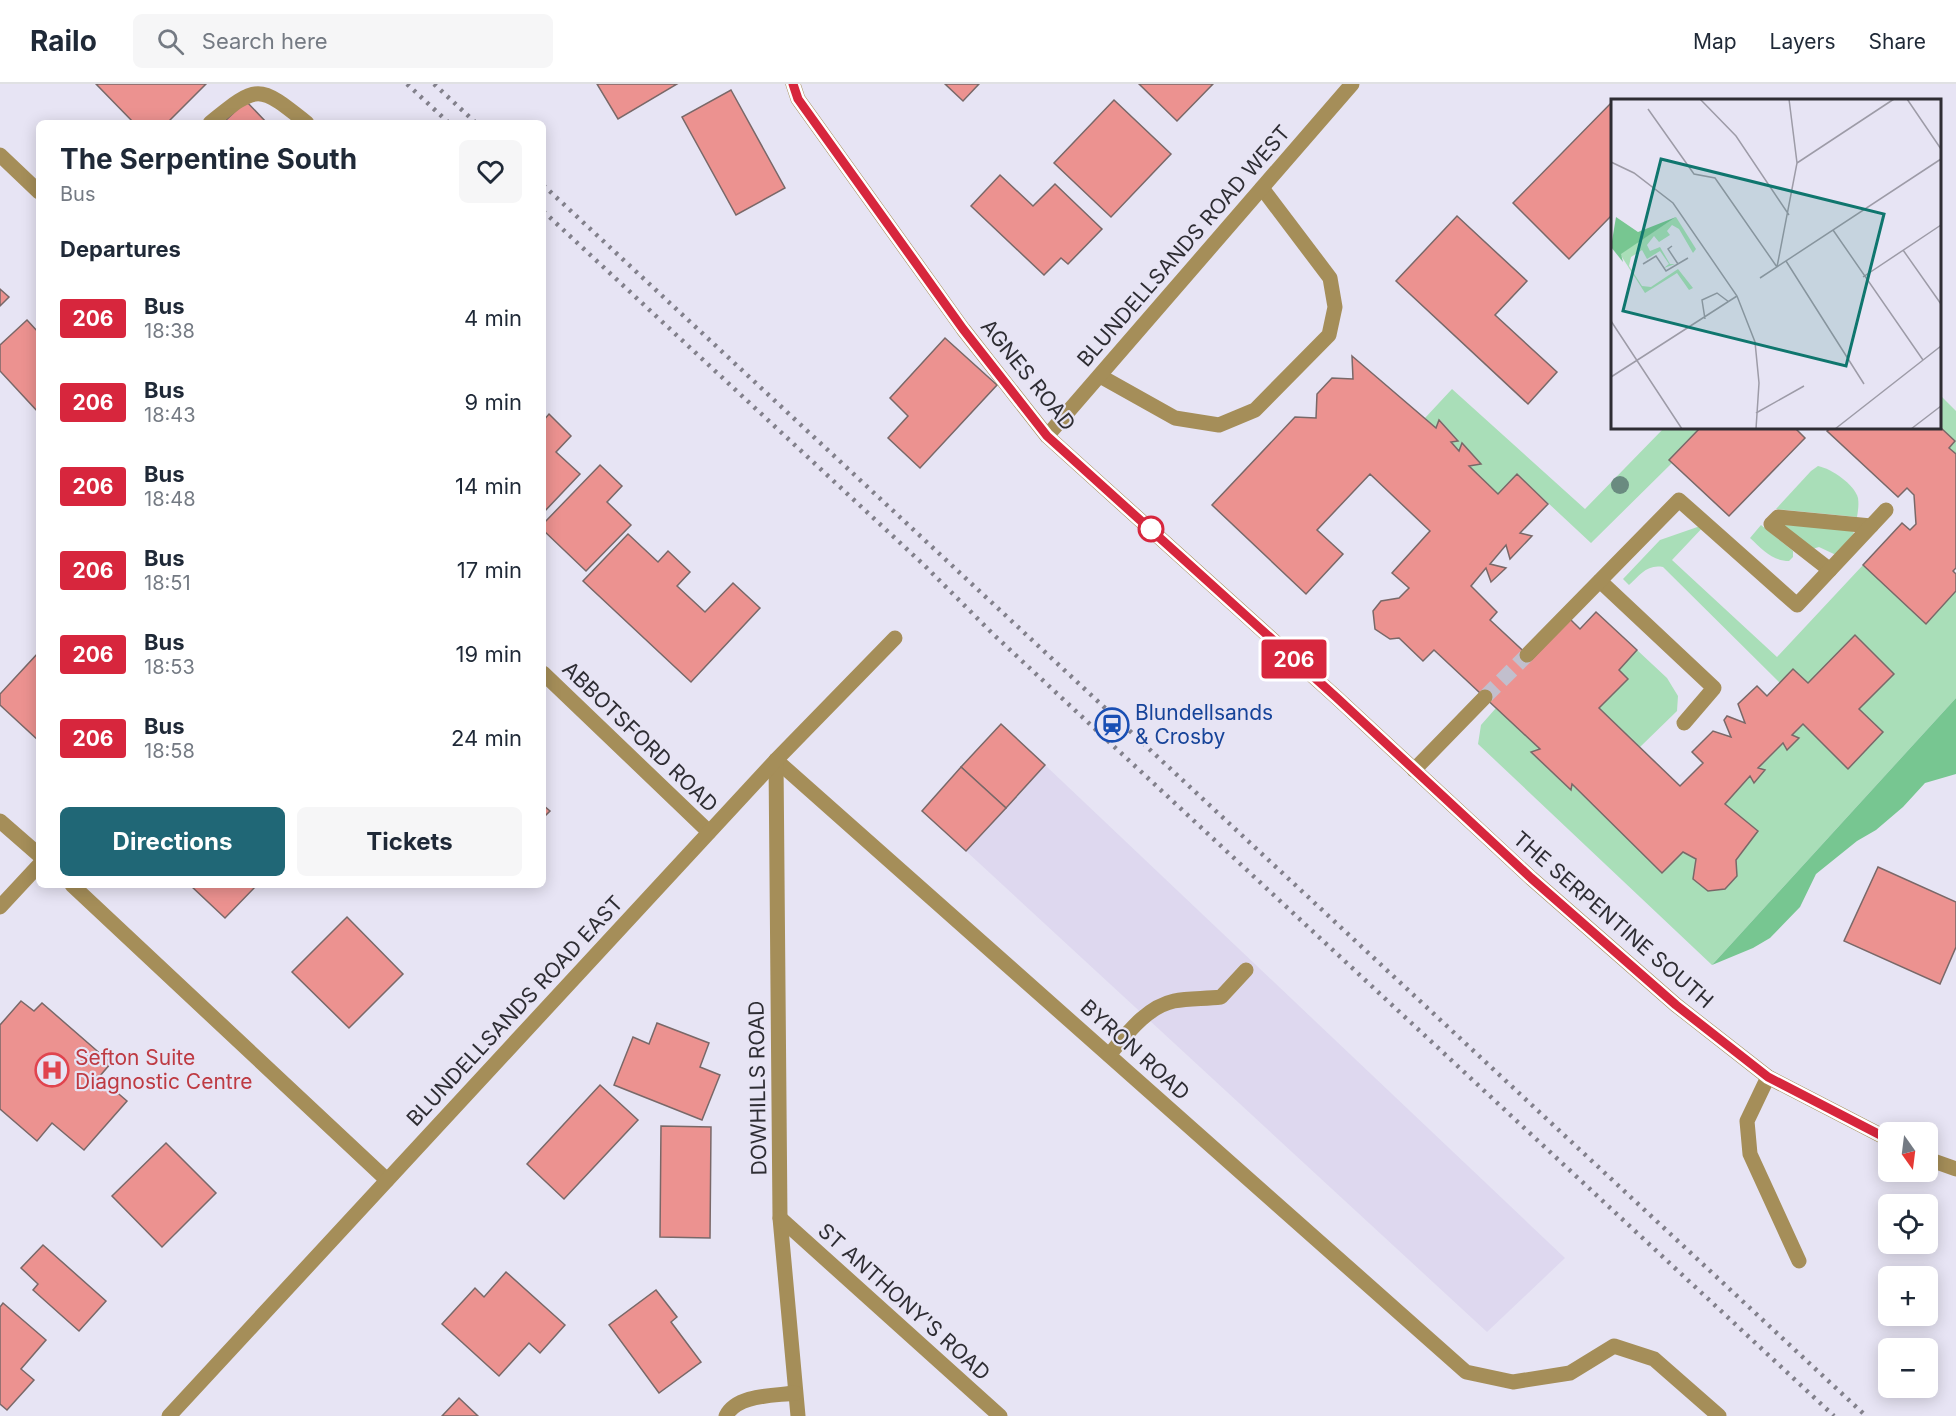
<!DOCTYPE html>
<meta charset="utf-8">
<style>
:root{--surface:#fff;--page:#f6f6f7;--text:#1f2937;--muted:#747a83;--line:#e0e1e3;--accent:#206776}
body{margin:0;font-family:Inter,sans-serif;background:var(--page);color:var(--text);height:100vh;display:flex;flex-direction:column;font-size:22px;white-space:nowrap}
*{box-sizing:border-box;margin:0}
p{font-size:20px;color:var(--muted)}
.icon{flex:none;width:33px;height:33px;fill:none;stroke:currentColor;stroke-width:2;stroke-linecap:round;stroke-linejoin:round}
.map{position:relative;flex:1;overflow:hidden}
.sheet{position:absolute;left:36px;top:36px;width:510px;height:768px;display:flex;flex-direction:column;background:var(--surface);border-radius:9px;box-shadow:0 3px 15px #0003}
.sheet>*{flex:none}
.badge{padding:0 12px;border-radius:4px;font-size:21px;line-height:39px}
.needle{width:39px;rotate:166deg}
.tools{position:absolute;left:1878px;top:1038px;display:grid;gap:12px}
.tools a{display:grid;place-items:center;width:60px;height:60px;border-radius:9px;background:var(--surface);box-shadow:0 3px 15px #0003;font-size:30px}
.map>.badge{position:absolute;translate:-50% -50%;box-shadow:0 0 0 3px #fff}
h2{padding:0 24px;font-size:22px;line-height:54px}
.round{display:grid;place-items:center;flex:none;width:63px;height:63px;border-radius:9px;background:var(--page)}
.overview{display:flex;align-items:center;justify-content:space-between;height:102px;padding:0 24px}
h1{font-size:28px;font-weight:700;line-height:45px}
.cta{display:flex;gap:12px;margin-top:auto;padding:12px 24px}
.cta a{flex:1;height:69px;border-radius:9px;background:var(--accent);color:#fff;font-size:24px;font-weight:700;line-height:69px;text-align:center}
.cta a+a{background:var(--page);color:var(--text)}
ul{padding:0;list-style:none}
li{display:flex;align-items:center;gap:18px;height:84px;padding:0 24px}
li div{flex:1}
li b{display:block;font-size:22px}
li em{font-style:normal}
li .badge{min-width:66px;font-weight:700;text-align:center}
header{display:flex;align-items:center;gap:36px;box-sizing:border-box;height:84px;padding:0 30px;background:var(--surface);border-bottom:2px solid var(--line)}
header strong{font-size:28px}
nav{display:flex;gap:33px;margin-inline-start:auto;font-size:21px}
.search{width:420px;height:54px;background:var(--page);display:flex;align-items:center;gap:15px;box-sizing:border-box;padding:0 21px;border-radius:9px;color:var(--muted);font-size:22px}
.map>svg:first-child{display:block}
</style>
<header>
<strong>Railo</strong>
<div class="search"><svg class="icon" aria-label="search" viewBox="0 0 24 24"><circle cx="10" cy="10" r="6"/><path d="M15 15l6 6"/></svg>Search here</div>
<nav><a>Map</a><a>Layers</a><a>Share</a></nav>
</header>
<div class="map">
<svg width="1956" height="1332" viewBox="0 0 1956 1332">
<rect width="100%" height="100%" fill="#e7e4f4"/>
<path fill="#ded8ef" d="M1045 681 1565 1174 1487 1248 966 767Z"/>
<g fill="#a9deb8">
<path d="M1452 305 1585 425 1664 344H1700L1669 376 1672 379 1591 459 1517 390 1498 410 1469 382 1481 380 1463 360 1459 367 1451 358 1458 356 1440 336 1436 344 1425 334Z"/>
<path d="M1940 311 1956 327V370L1949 364 1955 357 1940 343Z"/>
<path d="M1818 382C1832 385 1854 400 1858 414 1859 421 1858 427 1857 433L1776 425 1811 387Z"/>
<path d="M1706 440 1672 476 1777 573 1863 481 1926 539 1956 507V614L1712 881 1478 660 1481 641 1496 624 1540 665 1531 669 1571 705 1572 700 1696 775 1693 795 1708 807 1725 805 1737 792 1736 776 1758 747 1725 720 1750 692 1754 699 1764 686 1758 684 1783 659 1788 666 1798 654 1792 651 1803 640 1848 684 1883 648 1859 625 1894 590 1855 552 1808 599 1793 585 1780 599 1663 483C1647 480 1640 491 1629 501L1623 495 1660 456Z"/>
<path d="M1761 441 1793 467V473L1789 477C1772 477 1762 465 1750 454Z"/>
<path d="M1784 441 1850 444 1854 449 1836 471 1819 463 1812 465Z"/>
<path d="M1637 566 1667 594 1678 612 1677 627 1640 663 1599 624 1627 595 1619 586Z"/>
</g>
<path fill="#77c691" d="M1956 614V690L1925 699 1903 723 1876 746 1857 757 1816 790 1800 823 1770 854 1753 864 1712 881Z"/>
<g fill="#ec9290" stroke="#796868" stroke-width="1.5">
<path d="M96 0H206L167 39H134Z"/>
<path d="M597 0H677L618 35Z"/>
<path d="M945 0H979L963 17Z"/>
<path d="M1139 0H1213L1177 37Z"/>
<path d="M731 6 785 104 736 131 682 33Z"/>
<path d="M1114 16 1171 70 1111 133 1054 79Z"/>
<path d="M246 17 267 39H223Z"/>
<path d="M1612 18V131L1569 175 1513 119Z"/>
<path d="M1000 91 1033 122 1055 100 1102 145 1068 180 1061 174 1044 191 971 122Z"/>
<path d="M1457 132 1527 197 1495 231 1557 288 1528 320 1396 197Z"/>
<path d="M0 205 9 213 0 222Z"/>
<path d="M27 236 39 249V329L0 287V261Z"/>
<path d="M945 254 997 301 920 384 888 354 908 332 890 314Z"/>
<path d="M1352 272 1436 344 1439 336 1458 357 1451 358 1459 367 1462 359 1481 380 1469 382 1498 410 1517 390 1548 420 1520 449 1532 452 1510 475 1506 461 1490 480 1506 484 1491 498 1486 484 1471 502 1497 528 1490 536 1532 575 1570 535 1580 545 1596 528 1637 566 1619 586 1628 595 1599 624 1680 702 1703 679 1692 668 1713 647 1731 653 1724 636 1727 632 1745 639 1738 620 1757 602 1767 612 1793 585 1808 599 1855 551 1894 590 1859 625 1883 648 1848 685 1803 640 1792 651 1799 654 1787 666 1783 659 1758 684 1765 686 1754 699 1750 692 1725 720 1758 747 1736 776 1737 792 1725 805 1708 807 1693 795 1696 775 1683 768 1662 789 1572 700 1571 706 1531 668 1540 665 1434 566 1423 577 1399 554 1390 555 1375 545 1373 527 1381 517 1399 514 1409 504 1392 489 1430 447 1370 390 1317 446 1343 470 1306 510 1212 421 1295 333 1316 334 1317 310 1332 294 1353 295Z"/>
<path d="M549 330 571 352 556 368 580 390 543 429V337Z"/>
<path d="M1940 343 1955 357 1949 364 1956 370V484L1953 487 1956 490V507L1926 540 1863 481 1902 439 1910 446 1916 440 1914 411 1907 404 1898 413 1827 347 1831 344Z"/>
<path d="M1700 344H1795L1805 354 1729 432 1669 376Z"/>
<path d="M600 381 622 402 607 418 631 441 586 487 543 446V440Z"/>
<path d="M628 450 658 478 668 467 690 488 677 502 705 528 733 499 760 524 691 598 583 497Z"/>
<path d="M39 568V657L0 621V610Z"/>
<path d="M1001 640 1045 681 1006 724 961 683Z"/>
<path d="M961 683 1006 724 966 767 922 727Z"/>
<path d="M543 721 550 727 543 734Z"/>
<path d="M1878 783 1956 818V863L1940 900 1844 857Z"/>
<path d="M190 801H257L225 834Z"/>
<path d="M347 833 403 890 349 944 292 888Z"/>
<path d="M21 917 34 927 42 919 111 979 99 993 127 1017 84 1066 52 1039 37 1057 0 1025V941Z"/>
<path d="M657 939 709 959 700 983 720 991 702 1036 614 1001 633 953 649 960Z"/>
<path d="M600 1001 638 1036 564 1115 527 1080Z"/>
<path d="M661 1042 711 1043 710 1154 660 1153Z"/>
<path d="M166 1059 216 1109 162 1163 112 1112Z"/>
<path d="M43 1161 106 1217 79 1247 33 1206 38 1200 21 1184Z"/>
<path d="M506 1188 565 1241 540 1269 529 1259 499 1292 442 1240 475 1204 484 1213Z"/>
<path d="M656 1206 677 1233 671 1238 701 1278 659 1309 609 1241Z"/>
<path d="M3 1219 46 1256 21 1285 34 1296 7 1326 0 1320V1223Z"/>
<path d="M459 1314 478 1332H442Z"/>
</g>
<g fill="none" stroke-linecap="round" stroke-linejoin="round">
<path stroke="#c2bfcd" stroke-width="15" stroke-dasharray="15 8" stroke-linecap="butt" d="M1485 613 1527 571"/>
<g stroke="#a58e59" stroke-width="15">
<path d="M793 0 798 15 963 245 1047 352 1336 613 1531 794 1676 921 1768 993 1888 1055"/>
<path d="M210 39C258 0 258 0 307 39"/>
<path d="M0 71 39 108"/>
<path d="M1100 292 1175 334 1219 341 1255 326 1329 251 1335 223 1330 194 1262 104"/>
<path d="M1047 352 1352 0"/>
<path d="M1830 486 1771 440 1778 433 1871 442"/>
<path d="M1600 497 1714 604 1684 639"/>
<path d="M1527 571 1679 416 1797 521 1886 426"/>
<path d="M543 589 709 748"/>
<path d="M776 676 1466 1288 1513 1298 1570 1289 1614 1262 1654 1275 1719 1332"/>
<path d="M776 676 780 1134 798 1332"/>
<path d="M1414 686 1485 613"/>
<path d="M0 737 39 771"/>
<path d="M72 801 387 1096"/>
<path d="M0 823 39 781"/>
<path d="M1109 971C1126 951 1146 923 1174 917 1189 914 1205 915 1221 913L1246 886"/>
<path d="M1768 993 1747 1037 1750 1070 1799 1177"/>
<path d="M1928 1075 1956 1085"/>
<path d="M780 1134 1000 1332"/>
<path d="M169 1332 776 676 895 554"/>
<path d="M726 1332C737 1310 774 1312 795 1309"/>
</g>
<g stroke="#82808b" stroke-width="4.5" stroke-dasharray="3 6" stroke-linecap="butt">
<path d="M407 0 449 39"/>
<path d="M434 0 476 39"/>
<path d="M543 101 1866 1332"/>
<path d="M543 127 925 482 993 550 1834 1332"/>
</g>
</g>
<circle fill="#6a8b80" cx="1620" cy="401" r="9"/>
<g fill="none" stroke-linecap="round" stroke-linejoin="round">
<g stroke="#fff" stroke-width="14">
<path id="line" d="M793 0 798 15 963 245 1047 352 1336 613 1531 794 1676 921 1768 993 1888 1055"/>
</g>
<use href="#line" stroke="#d7263d" stroke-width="9"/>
</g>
<defs>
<g id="station-ring" transform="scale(1.725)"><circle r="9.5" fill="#e7e4f4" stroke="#1a4fb4" stroke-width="1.5"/><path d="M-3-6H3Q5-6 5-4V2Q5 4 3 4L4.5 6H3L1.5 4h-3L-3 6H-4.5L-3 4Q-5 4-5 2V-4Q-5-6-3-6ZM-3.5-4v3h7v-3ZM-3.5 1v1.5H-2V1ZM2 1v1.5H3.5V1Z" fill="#1a4fb4"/></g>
<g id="hospital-ring" transform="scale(1.725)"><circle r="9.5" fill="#e7e4f4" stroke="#e0444e" stroke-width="1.5"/><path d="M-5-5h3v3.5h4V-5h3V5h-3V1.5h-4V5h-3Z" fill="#e0444e"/></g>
</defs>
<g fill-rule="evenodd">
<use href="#station-ring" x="1112" y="641"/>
<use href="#hospital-ring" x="52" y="986"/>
</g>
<circle fill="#fff" stroke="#d7263d" stroke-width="3" cx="1151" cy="445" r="12"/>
<g text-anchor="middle" stroke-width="4.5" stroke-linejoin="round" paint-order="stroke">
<g font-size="21" fill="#2e2d33" stroke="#e7e4f4">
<text transform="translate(1184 162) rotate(-49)" y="7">BLUNDELLSANDS ROAD WEST</text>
<text transform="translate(1028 291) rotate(51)" y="7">AGNES ROAD</text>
<text transform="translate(640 653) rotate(44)" y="7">ABBOTSFORD ROAD</text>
<text transform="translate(1613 836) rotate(41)" y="7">THE SERPENTINE SOUTH</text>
<text transform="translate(515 927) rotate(-47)" y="7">BLUNDELLSANDS ROAD EAST</text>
<text transform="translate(1135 966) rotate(42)" y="7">BYRON ROAD</text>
<text transform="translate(758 1004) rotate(-91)" y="7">DOWHILLS ROAD</text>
<text transform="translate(904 1218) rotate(42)" y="7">ST ANTHONY'S ROAD</text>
</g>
<g font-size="21" fill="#164399" stroke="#e7e4f4" text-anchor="start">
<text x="1135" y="636">Blundellsands<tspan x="1135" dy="24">&amp; Crosby</tspan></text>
</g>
<g font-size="21" fill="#be3a42" stroke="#e7e4f4" text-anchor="start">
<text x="75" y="981">Sefton Suite<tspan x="75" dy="24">Diagnostic Centre</tspan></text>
</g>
</g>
<g transform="translate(1611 15)">
<rect width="330" height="330" fill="#e7e4f4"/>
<path d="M65 118 85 150 82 154 68 130 61 126 56 132 59 136 48 143 43 137 36 146 39 152 49 148 59 165H64L53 169 58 165 49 152 36 160 31 151 20 158 18 167 31 187 40 188 67 170 82 189 78 191 66 174 34 194 9 155Z" fill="#a9deb8"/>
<path d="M5 118 27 133 65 118 10 155 12 163 0 148Z" fill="#77c691"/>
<path fill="none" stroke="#9d9ba7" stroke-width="1.5" d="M89 0 125 37 178 116M296 0 330 50M37 10 83 75 104 79 166 168M0 63 23 74 62 104 126 197 144 243 148 284 145 330M186 64 283 0M222 131 312 261M61 147 57 150 67 165M292 151 330 205M175 162 253 285M32 165 45 157 55 172 77 159M166 168 186 64 178 0M252 178 330 126M149 179 330 60M94 220 91 201 106 194 118 203M0 222 71 330M0 278 126 197M145 314 193 287M224 330 330 247M300 330 330 307"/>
<path fill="#0f766e" fill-opacity="0.15" stroke="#0f766e" stroke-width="3" d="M50 60 273 115 235 267 12 212Z"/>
<rect width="330" height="330" fill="none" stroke="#2e2d33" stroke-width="3"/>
</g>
</svg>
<div class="tools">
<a><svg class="needle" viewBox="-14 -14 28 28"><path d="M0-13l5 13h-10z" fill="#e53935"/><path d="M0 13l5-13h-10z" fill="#747a83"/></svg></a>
<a><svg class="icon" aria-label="locate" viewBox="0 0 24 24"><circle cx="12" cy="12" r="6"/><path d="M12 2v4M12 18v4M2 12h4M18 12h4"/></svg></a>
<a>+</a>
<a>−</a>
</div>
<b class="badge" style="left:1294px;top:575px;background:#d7263d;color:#fff">206</b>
<section class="sheet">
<div class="overview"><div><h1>The Serpentine South</h1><p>Bus</p></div><a class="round"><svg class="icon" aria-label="heart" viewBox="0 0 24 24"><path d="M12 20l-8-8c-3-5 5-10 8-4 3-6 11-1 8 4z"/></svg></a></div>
<h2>Departures</h2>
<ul>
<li><span class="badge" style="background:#d7263d;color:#fff">206</span><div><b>Bus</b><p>18:38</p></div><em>4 min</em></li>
<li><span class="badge" style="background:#d7263d;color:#fff">206</span><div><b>Bus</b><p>18:43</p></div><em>9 min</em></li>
<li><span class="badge" style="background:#d7263d;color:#fff">206</span><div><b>Bus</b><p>18:48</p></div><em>14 min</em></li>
<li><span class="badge" style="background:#d7263d;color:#fff">206</span><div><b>Bus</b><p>18:51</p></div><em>17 min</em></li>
<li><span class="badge" style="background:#d7263d;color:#fff">206</span><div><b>Bus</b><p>18:53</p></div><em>19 min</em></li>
<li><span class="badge" style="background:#d7263d;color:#fff">206</span><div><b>Bus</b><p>18:58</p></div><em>24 min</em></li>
</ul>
<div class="cta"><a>Directions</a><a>Tickets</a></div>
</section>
</div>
